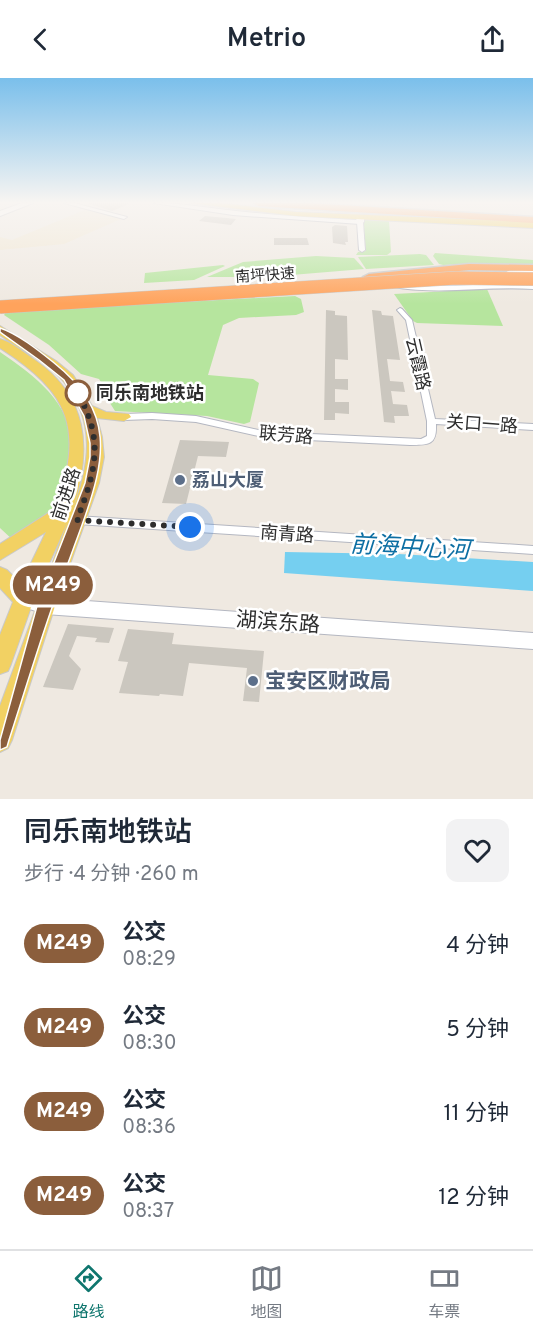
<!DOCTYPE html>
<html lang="zh">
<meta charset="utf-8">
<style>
:root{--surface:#fff;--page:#f2f2f3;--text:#1f2937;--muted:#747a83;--line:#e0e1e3;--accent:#0f766e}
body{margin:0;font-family:Overpass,"Noto Sans SC",sans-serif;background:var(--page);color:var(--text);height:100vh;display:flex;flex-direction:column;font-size:22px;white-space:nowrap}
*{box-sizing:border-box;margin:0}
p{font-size:20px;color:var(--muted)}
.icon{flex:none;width:33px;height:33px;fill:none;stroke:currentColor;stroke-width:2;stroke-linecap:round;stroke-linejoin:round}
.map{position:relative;height:721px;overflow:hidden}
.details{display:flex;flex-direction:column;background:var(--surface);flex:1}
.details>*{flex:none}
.badge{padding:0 12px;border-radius:20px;font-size:21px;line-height:39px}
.you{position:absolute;width:30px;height:30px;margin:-15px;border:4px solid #fff;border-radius:50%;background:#1a73e8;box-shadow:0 0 0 9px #1a73e833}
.map>.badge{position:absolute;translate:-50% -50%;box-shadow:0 0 0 3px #fff}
.round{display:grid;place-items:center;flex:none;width:63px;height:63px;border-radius:12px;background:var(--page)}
.headline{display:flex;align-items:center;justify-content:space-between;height:102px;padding:0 24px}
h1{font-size:28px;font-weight:600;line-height:45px}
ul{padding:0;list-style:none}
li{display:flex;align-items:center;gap:18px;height:84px;padding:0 24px}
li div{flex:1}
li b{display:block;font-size:22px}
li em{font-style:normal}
li .badge{min-width:66px;font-weight:700;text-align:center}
header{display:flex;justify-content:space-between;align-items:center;height:78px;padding:0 24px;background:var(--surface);font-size:27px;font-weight:600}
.dock{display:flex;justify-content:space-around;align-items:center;height:84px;border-top:2px solid var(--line);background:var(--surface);font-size:16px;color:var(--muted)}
.dock a{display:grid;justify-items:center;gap:3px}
.dock .active{color:var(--accent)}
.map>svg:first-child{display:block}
</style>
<header><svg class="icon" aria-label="back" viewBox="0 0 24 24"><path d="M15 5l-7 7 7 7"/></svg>Metrio<svg class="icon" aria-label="share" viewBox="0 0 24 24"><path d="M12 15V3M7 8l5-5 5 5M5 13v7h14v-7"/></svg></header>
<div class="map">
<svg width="533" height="721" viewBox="0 0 533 721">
<rect width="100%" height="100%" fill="#efe9e1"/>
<path fill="#f0e6d1" d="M87 131 123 140 64 166 0 172V159L12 162Z"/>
<g fill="#b6e59e">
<path d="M366 141 389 143 391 174 387 177H356L358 174 366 173 363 142Z"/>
<path d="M435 175 533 182V187L486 185 443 187 439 186 433 178Z"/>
<path d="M420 176 426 177 434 187 366 191 358 179Z"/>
<path d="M316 178 354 180 364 191 267 199H207L243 184Z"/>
<path d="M223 187 225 188 194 202 144 205 145 195Z"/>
<path d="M487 211 503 248 417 245 413 243 394 216Z"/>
<path d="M295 218 301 221 304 234 296 237 239 240 223 247 208 297 253 301 259 305 250 344 244 346 207 338 115 333 103 314 106 312 99 301 81 296 49 267 4 237 7 233Z"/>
<path d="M0 274C35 298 74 326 72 374 71 393 62 414 58 433L14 463 0 450Z"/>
</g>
<path fill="#75cff0" d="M285 474 399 476 533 484V513L284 495Z"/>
<g fill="#cbc7bf">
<path d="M87 125H129V126L112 133Z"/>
<path d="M205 138 227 140 236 141 231 147 199 143Z"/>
<path d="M335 147 347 148 348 164H345L346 167 333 165 332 149Z"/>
<path d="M274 160H307L309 167H274Z"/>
<path d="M326 232 335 233V237L347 238 348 282 335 281V301H348V312L335 311V324H349V336L335 335V342H324Z"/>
<path d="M372 232 381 233 382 237 393 238 400 282 387 281 390 303 403 304 405 314 391 313 393 326 407 327 409 338H394L395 345 384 344Z"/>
<path d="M180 362 229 364 226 379 198 378 186 426 162 425Z"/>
<path d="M68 546 114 550 109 565 95 564 97 560 77 558 69 578 81 591 73 612 43 609Z"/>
<path d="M128 551 174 555 172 566 264 573 259 624 243 623 247 590 189 585 183 618 160 616 159 618 119 615 128 584 118 583Z"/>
</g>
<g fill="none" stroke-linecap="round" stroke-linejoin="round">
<g stroke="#b4b7c1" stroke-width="2">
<g id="street">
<path d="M64 125H74L127 139 124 141Z"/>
<path d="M360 142 363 144 365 172 362 174 359 172 357 144Z"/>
<path d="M533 192V196L508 197 505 195 508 193Z"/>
<path d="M396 206C442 210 487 205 533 207V211C487 208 439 217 394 209L393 208Z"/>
<path d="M400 230 402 231 412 242 435 341 533 346V352L436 346C437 367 429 367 410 367L267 360 196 344 152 341 124 342 120 339 124 336 152 335 196 338 267 354 421 361 427 358V343L406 242 397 232Z"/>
<path d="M77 438 533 468V476L77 446 73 445 72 442 73 439Z"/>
</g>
</g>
<g stroke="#b4b7c1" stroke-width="2">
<g id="secondary">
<path d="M22 125H33L0 138V133Z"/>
<path d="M154 125C182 125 209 130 236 133 276 137 316 140 356 142L360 137 364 139V144L360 146 233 137Z"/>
<path d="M23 515 45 520 533 555V571L45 536 17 527 14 522 17 517Z"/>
</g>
</g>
<g stroke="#c9c9c9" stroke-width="2">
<g id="primary">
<path d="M190 125H221L296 134 533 144V150L296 138Z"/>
<path d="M0 248 56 283 73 297 92 328 106 334 129 336 131 339 124 343 97 340 102 359 104 379 99 405 55 528 12 662 8 670 0 674V628L68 443 36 515 11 586 8 593 0 596V557L13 524 0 510V489L7 492 21 506 46 454 0 482V466L56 430C84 350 70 315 0 270V261C11 264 22 273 32 280 89 318 92 370 73 431 90 386 96 344 64 304 48 284 20 271 0 257Z"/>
</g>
</g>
<g stroke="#c9c9c9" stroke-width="3">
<g id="highway">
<path d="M254 125H308L533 139V145L258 128Z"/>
<path d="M469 186 533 187V193L469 192 369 202 363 199 369 196Z"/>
</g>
</g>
<use href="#street" fill="#fff" fill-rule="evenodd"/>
<use href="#secondary" fill="#fff" fill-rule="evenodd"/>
<use href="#primary" fill="#f2d163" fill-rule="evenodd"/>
<use href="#highway" fill="#ffa35c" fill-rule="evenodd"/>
<g stroke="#c9c9c9" stroke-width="14" stroke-linecap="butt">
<path id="highway-bridge" d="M0 229 456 200 533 201"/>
</g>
<use href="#highway-bridge" stroke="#ffa35c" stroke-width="13"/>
</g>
<linearGradient id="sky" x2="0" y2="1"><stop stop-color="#7abfeb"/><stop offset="0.55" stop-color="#f8f5f2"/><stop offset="1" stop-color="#f8f5f2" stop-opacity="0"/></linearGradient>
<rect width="533" height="226" fill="url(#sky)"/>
<path fill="#8b5e3c" stroke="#fff" stroke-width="1.5" d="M0 250C18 256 38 272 53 284 116 334 106 380 82 447 73 472 63 498 54 524 38 569 24 616 9 662L7 669 0 672V662L37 528 85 405 90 379V365L84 338 64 302 39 282 0 254Z"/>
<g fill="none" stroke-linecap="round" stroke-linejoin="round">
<path stroke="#2e2e2e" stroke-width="6" stroke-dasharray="0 10.8" d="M78 315 76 312C105 361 96 392 77 442L190 449"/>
</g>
<circle fill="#fff" stroke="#8b5e3c" stroke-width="3" cx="78" cy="315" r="12"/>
<g fill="#5c6f8a" stroke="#fff" stroke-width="2">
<circle cx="180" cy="402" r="6"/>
<circle cx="253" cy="603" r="6"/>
</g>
<g text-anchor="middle" stroke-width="5" stroke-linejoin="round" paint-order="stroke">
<g font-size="15" fill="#2e2e2e" stroke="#fff">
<text transform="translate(265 197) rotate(-4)" y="5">南坪快速</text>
</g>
<g font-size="18" fill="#2e2e2e" stroke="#fff">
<text transform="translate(418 286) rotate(77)" y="6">云霞路</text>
<text transform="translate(482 346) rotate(4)" y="6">关口一路</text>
<text transform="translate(286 357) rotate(5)" y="6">联芳路</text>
<text transform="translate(66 416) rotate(-72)" y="6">前进路</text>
<text transform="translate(287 456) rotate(4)" y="6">南青路</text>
</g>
<g font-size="18" font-weight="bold" fill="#2e2e2e" stroke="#fff" text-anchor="start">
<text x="96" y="321">同乐南地铁站</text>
</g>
<g font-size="18" font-weight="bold" fill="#4e5e75" stroke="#fff" text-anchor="start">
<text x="192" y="408">荔山大厦</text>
</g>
<g font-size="21" fill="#2e2e2e" stroke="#fff">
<text transform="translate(278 544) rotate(4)" y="7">湖滨东路</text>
</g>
<g font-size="21" font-weight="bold" fill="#4e5e75" stroke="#fff" text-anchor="start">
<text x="265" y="610">宝安区财政局</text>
</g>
<g font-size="24" font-style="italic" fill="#0d6fa3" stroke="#fff">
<text transform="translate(410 469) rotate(3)" y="8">前海中心河</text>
</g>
</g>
</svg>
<div class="you" style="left:190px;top:449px"></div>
<b class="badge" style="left:53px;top:507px;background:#8b5e3c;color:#fff">M249</b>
</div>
<section class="details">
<div class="headline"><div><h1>同乐南地铁站</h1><p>步行 · 4 分钟 · 260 m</p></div><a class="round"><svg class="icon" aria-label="heart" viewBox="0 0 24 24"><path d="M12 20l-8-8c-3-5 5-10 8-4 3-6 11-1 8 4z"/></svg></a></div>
<ul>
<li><span class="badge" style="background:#8b5e3c;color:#fff">M249</span><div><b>公交</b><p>08:29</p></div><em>4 分钟</em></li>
<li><span class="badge" style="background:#8b5e3c;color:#fff">M249</span><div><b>公交</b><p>08:30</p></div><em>5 分钟</em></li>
<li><span class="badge" style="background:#8b5e3c;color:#fff">M249</span><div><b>公交</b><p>08:36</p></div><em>11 分钟</em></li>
<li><span class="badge" style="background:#8b5e3c;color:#fff">M249</span><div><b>公交</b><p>08:37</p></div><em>12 分钟</em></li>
</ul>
</section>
<nav class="dock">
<a class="active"><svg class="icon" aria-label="directions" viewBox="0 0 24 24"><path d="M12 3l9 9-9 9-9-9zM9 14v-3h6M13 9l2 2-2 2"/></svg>路线</a>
<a><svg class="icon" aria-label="map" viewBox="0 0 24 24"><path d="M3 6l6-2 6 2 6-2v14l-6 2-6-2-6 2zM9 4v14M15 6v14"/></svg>地图</a>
<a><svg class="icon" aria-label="tickets" viewBox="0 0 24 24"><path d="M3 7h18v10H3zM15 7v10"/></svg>车票</a>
</nav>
